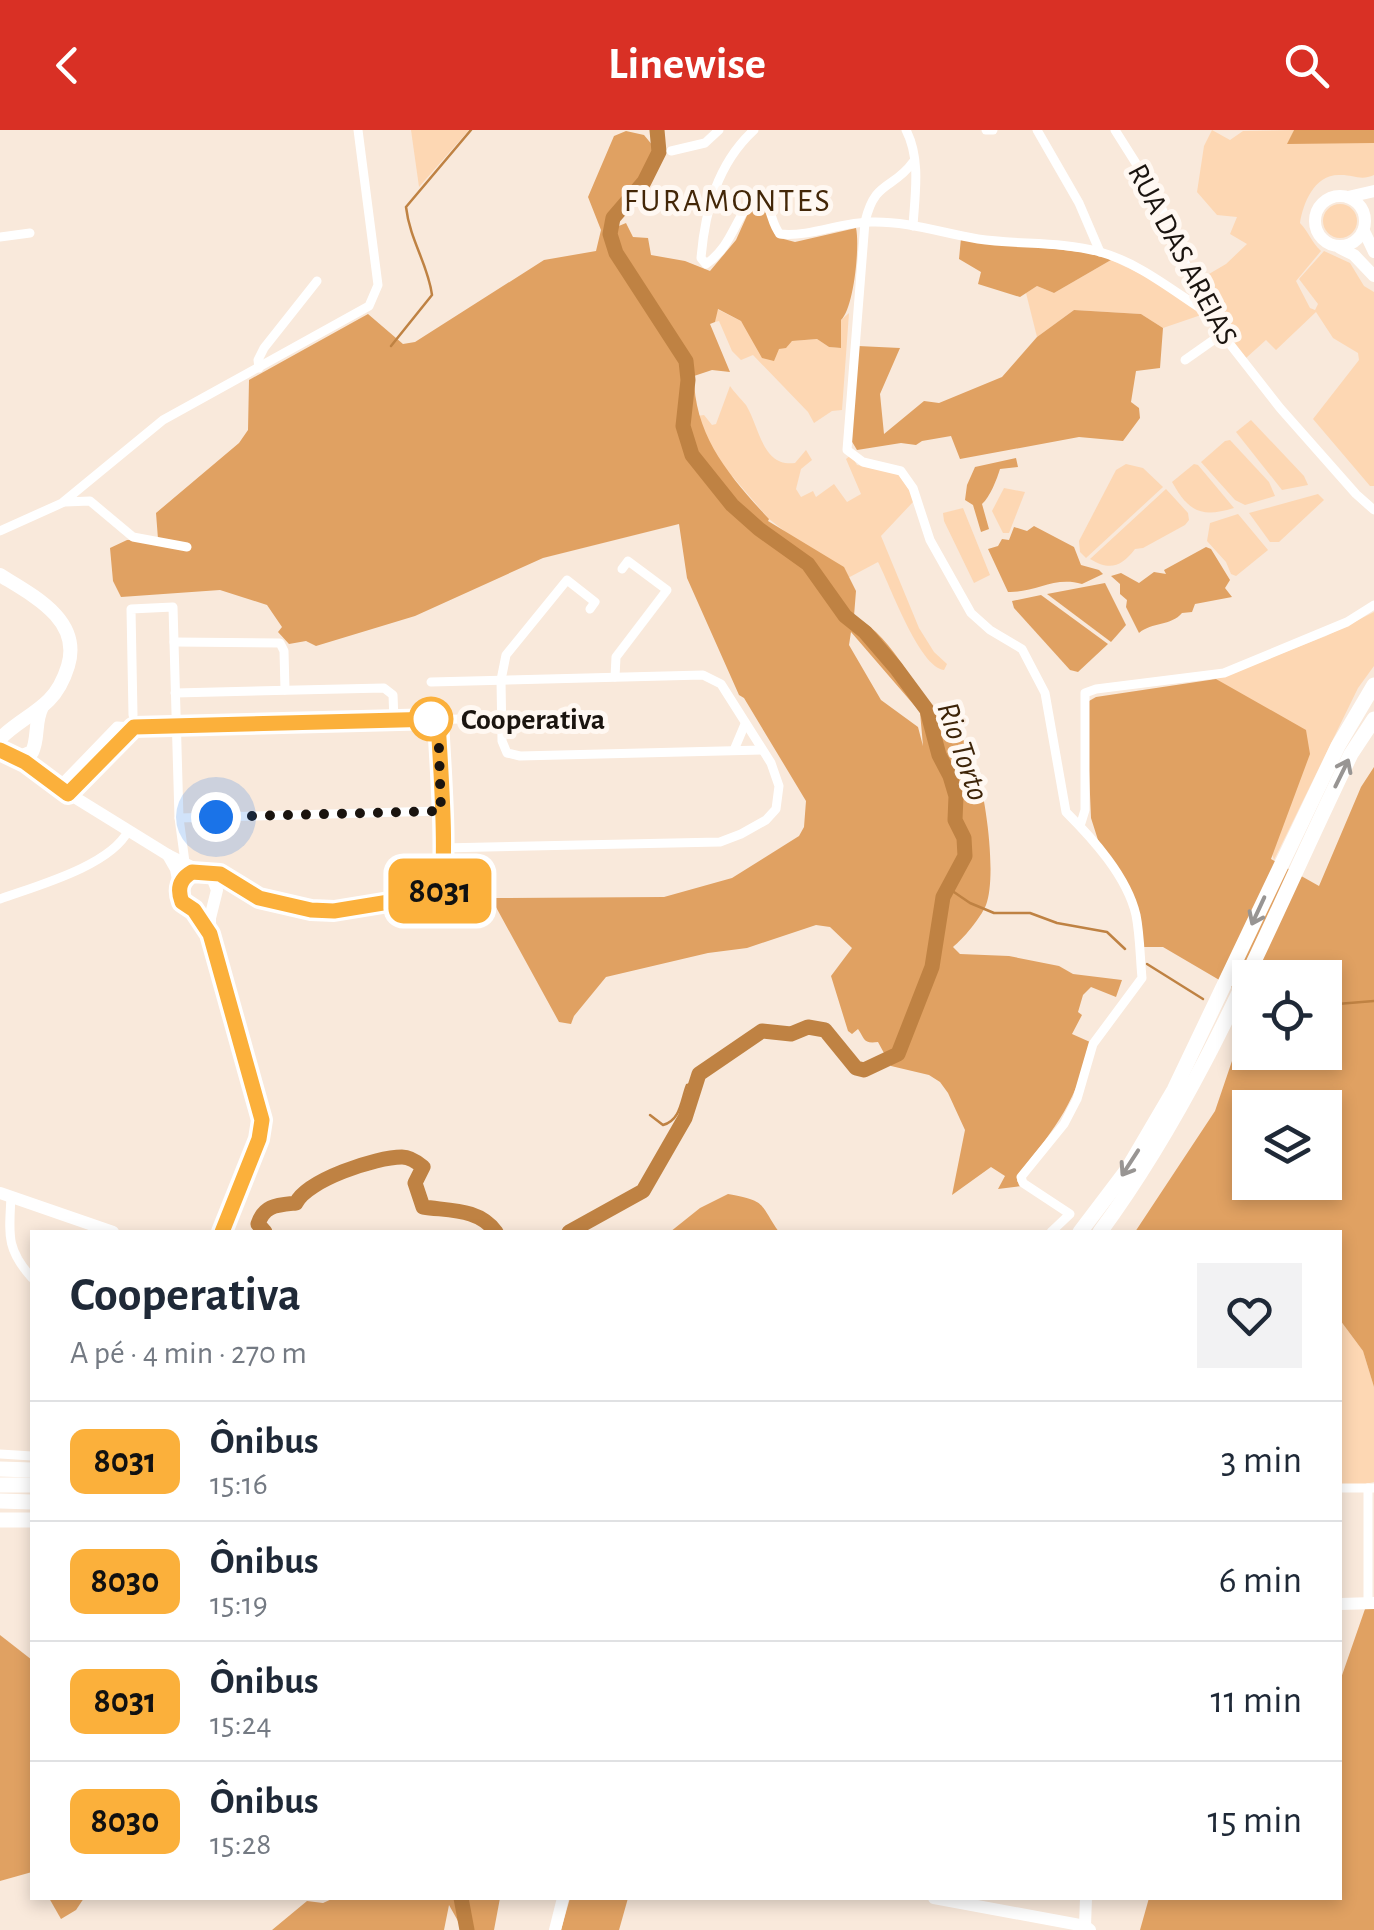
<!DOCTYPE html>
<html lang="pt">
<meta charset="utf-8">
<style>
:root{--surface:#fff;--page:#f2f2f3;--text:#1f2937;--muted:#747a83;--line:#e0e1e3;--accent:#d93025}
body{margin:0;font-family:"Alegreya Sans",sans-serif;background:var(--page);color:var(--text);height:100vh;display:flex;flex-direction:column;font-size:38px;white-space:nowrap}
*{box-sizing:border-box;margin:0}
p{font-size:32px;color:var(--muted)}
.icon{flex:none;width:55px;height:55px;fill:none;stroke:currentColor;stroke-width:2;stroke-linecap:round;stroke-linejoin:round}
.map{position:relative;flex:1;overflow:hidden}
.sheet{position:absolute;left:30px;top:1100px;width:1312px;height:670px;display:flex;flex-direction:column;background:var(--surface);border-radius:0px;box-shadow:0 5px 15px #0003}
.sheet>*{flex:none}
.badge{padding:0 20px;border-radius:15px;font-size:35px;line-height:65px}
.fabs{position:absolute;left:1232px;top:830px;display:grid;gap:20px}
.fabs a{display:grid;place-items:center;width:110px;height:110px;border-radius:0px;background:var(--surface);box-shadow:0 5px 15px #0003;font-size:50px}
.you{position:absolute;width:50px;height:50px;margin:-25px;border:8px solid #fff;border-radius:50%;background:#1a73e8;box-shadow:0 0 0 15px #1a73e833}
.map>.badge{position:absolute;translate:-50% -50%;box-shadow:0 0 0 5px #fff}
.round{display:grid;place-items:center;flex:none;width:105px;height:105px;border-radius:0px;background:var(--page)}
.headline{display:flex;align-items:center;justify-content:space-between;height:170px;padding:0 40px}
h1{font-size:48px;font-weight:700;line-height:75px}
ul{padding:0;list-style:none}
li{display:flex;align-items:center;gap:30px;height:120px;padding:0 40px;border-top:2px solid var(--line)}
li div{flex:1}
li b{display:block;font-size:38px}
li em{font-style:normal}
li .badge{min-width:110px;font-weight:700;text-align:center}
header{display:flex;justify-content:space-between;align-items:center;height:130px;padding:0 40px;background:var(--accent);color:#fff;font-size:45px;font-weight:700}
.map>svg:first-child{display:block}
</style>
<header><svg class="icon" aria-label="back" viewBox="0 0 24 24"><path d="M15 5l-7 7 7 7"/></svg>Linewise<svg class="icon" aria-label="search" viewBox="0 0 24 24"><circle cx="10" cy="10" r="6"/><path d="M15 15l6 6"/></svg></header>
<div class="map">
<svg width="1374" height="1800" viewBox="0 0 1374 1800">
<rect width="100%" height="100%" fill="#f9e9db"/>
<g fill="#fdd7b3">
<path d="M411 0H469L419 57Z"/>
<path d="M1212 0 1230 10 1243 1 1294 0 1288 13H1374V45C1361 51 1354 45 1341 45 1315 43 1303 73 1300 93 1309 102 1311 112 1321 121L1296 151 1310 178 1315 180 1318 174 1299 149 1324 121 1350 133 1364 156 1374 162V356H1370L1313 289 1359 230 1358 223 1333 208 1316 182 1276 220 1266 210 1246 228 1230 210 1197 151 1226 134 1247 114 1230 104 1237 87 1217 85 1197 62 1204 16Z"/>
<circle cx="1340" cy="91" r="17"/>
<path d="M1111 130 1145 146 1202 183 1201 185 1163 198 1141 184 1074 180 1037 207 1026 163 1037 156 1054 163Z"/>
<path d="M717 179 741 191 755 211 779 219 792 211 817 209 829 217 840 218 841 190 849 183 842 280 832 281 814 293 808 282 753 225 741 230 732 221 719 191 715 192Z"/>
<path d="M730 256C734 262 741 269 746 275 760 298 762 337 795 333L806 320 812 330 801 339 796 359 801 367 813 361 816 367 834 354 847 372 861 364 846 329 851 325 857 335 897 342 913 366V372L881 406 919 498 934 522 947 534 944 540C919 537 890 455 878 432L846 449 769 389 733 347 709 328 697 286 704 285 712 295 716 294Z"/>
<path d="M1251 290 1304 346 1308 355 1282 360 1236 302Z"/>
<path d="M1230 310 1269 352 1275 366 1245 375 1235 370 1201 332 1225 311Z"/>
<path d="M1126 334 1143 338 1163 357 1086 428 1080 422 1079 411 1116 340Z"/>
<path d="M1194 334 1198 335 1234 378C1201 388 1189 382 1172 352Z"/>
<path d="M1004 358 1025 362 1009 403H1003L992 381Z"/>
<path d="M1166 359 1188 383 1189 390 1185 395 1143 418 1135 419C1121 437 1110 441 1090 429Z"/>
<path d="M1318 364 1324 370 1279 412H1270L1249 383Z"/>
<path d="M963 378 990 445 974 453 944 391 943 383Z"/>
<path d="M1238 384 1268 420 1236 446 1231 444 1226 432 1207 411 1210 393Z"/>
<path d="M1374 482V536L1358 558 1274 730 1216 549 1326 506Z"/>
<path d="M1340 1190 1363 1221 1374 1257V1352L1340 1360Z"/>
</g>
<g fill="#e0a162" fill-rule="evenodd">
<path d="M1294 0H1374V13L1287 14Z"/>
<path d="M626 1 644 5 658 22C646 45 634 72 612 88L608 104 611 114 664 203 681 222 687 242 686 266H690L687 220 674 207 656 174 615 116 614 98 626 93 633 107 648 108 651 125 685 131 710 141 736 110 754 70 764 73 776 107 795 112 856 98C860 115 854 178 841 190V218L829 217 817 209 792 211 786 218 779 219 774 231 762 228 741 191 718 179 715 192 710 194 730 242 712 240 694 246C694 305 729 346 769 389L768 391 844 437 856 461 854 486C898 510 913 561 946 597 953 604 964 608 969 617 984 647 998 744 986 775 980 789 963 809 953 817L960 824 1009 826 1059 836 1073 844 1122 850 1116 867 1091 857 1083 865 1078 882 1082 885 1072 904 1090 912C1078 969 1056 998 1020 1042L1017 1051 1021 1056 998 1059 1005 1046 991 1037 952 1065 965 1000 948 963 940 952 929 945 891 936 878 912C863 914 865 909 858 899L852 904 848 901 831 846 852 818 830 797 816 795 747 818 708 823 606 847 574 886 571 894 559 892 491 768 664 767 732 748 799 706 804 697 806 671 744 568 739 565 687 448 679 394 543 428 415 486 316 516 306 511 289 514 278 502 282 497 267 475 220 460 121 467 113 451 110 418 127 410 158 409 156 383 239 313 248 300 249 250 368 184 403 214 415 212 544 130 596 121 601 100 588 67 614 6ZM851 502 920 582 923 616 918 597 881 570 849 515Z"/>
<path d="M961 108 1098 124 1111 130 1054 163 1037 156 1020 167 978 154 981 142 959 129Z"/>
<path d="M1074 180 1141 184 1163 198 1160 238 1136 241 1131 272 1139 278 1140 288 1123 311 1079 307 960 329 951 306 922 311 916 315 901 313 857 320 851 310 858 216 900 218 880 264 884 304 924 271 939 273 1002 247 1037 207Z"/>
<path d="M1016 328 1018 337 1000 339C997 349 990 367 982 374L989 399 981 402 973 375 965 370 967 355 975 337Z"/>
<path d="M1034 396 1074 417 1081 435 1099 440 1103 444 1082 454C1053 446 1036 463 1008 462L988 419 998 416 1002 409 1009 410 1014 397 1027 401Z"/>
<path d="M1206 417 1211 419 1230 450 1225 458 1232 467 1195 474 1192 482 1182 483C1171 496 1152 492 1139 503L1126 477 1127 470 1120 464V454L1111 446 1121 443 1139 453 1154 442 1166 444 1164 440Z"/>
<path d="M1105 453 1126 495 1111 512 1047 464Z"/>
<path d="M1041 465 1108 514 1078 542 1070 540 1014 478 1012 471Z"/>
<path d="M1216 549 1306 600 1310 624 1271 729 1319 756 1361 657 1374 637V1257L1363 1221 1340 1190V1102H1135L1215 981 1250 878V922H1325V848H1250V868L1163 817H1144L1132 762 1098 710 1091 688 1087 593 1089 571 1096 567ZM1250 978H1325V1052H1250Z"/>
<path d="M728 1064C767 1071 759 1073 779 1102H670L700 1078Z"/>
<path d="M1365 1479H1374V1800H1140L1149 1768H1340V1551Z"/>
<path d="M0 1505 32 1530V1742L0 1751Z"/>
<path d="M49 1768H84L76 1780 61 1789Z"/>
<path d="M334 1768H500L494 1800H463L449 1775 444 1800H272L307 1771 323 1773Z"/>
<path d="M570 1768H628L619 1800H561Z"/>
</g>
<g fill="none" stroke-linecap="round" stroke-linejoin="round">
<g stroke="#bf8243" stroke-width="2.5">
<path d="M391 216 432 165C428 134 410 111 406 77L471 0"/>
<path d="M948 758 970 773 994 783H1030L1057 793 1107 802 1125 819"/>
<path d="M1147 834 1203 869"/>
<path d="M1325 875 1374 871"/>
<path d="M650 985 663 995C681 990 681 970 687 955L697 953"/>
</g>
<g stroke="#bf8243" stroke-width="15">
<path d="M265 1102 258 1094C264 1075 277 1075 296 1073 307 1050 376 1027 402 1027 410 1027 417 1032 423 1037L415 1053 423 1077C449 1081 479 1078 496 1102"/>
<path d="M569 1102 643 1061 685 988 699 944 762 901 791 904 808 897 825 900 856 938 864 940 898 924 932 837 943 767 965 726 964 708 955 690 956 666 950 646 939 625 927 580 896 538 865 502 845 486 808 434 759 399 732 375 692 325 683 296 688 250 686 231 616 123 610 104 613 88 644 52 659 22 657 0"/>
<path d="M461 1768 467 1800"/>
</g>
<g stroke="#fff" stroke-width="9">
<path d="M754 0C717 34 705 81 701 128L706 134C735 115 736 79 759 66 772 73 770 93 780 104 811 107 841 92 871 92 908 91 942 103 978 109 1019 115 1060 111 1100 122 1141 133 1178 165 1214 187"/>
<path d="M906 0C921 29 915 64 913 96"/>
<path d="M986 0H993"/>
<path d="M1037 0 1079 73 1100 122"/>
<path d="M1115 0 1156 65 1187 137 1222 204 1280 278 1356 364 1374 380"/>
<path d="M671 21 705 13 719 0"/>
<path d="M913 32C893 60 875 49 865 92L847 320 863 332 901 341 913 358 930 410 971 483 990 500 1022 519 1045 563 1066 682C1092 708 1127 746 1136 785 1140 805 1140 827 1142 848L1093 914 1077 969 1064 994 1021 1047 1023 1053 1070 1084 1051 1102"/>
<path d="M0 107 30 103"/>
<path d="M1185 230 1222 204"/>
<path d="M259 238 258 230 264 218 317 151"/>
<path d="M65 372 90 371 133 407 187 417"/>
<path d="M0 401 62 373 163 290 369 176 378 155 358 0"/>
<path d="M590 479 595 472 567 450 506 525 501 550 502 611 507 623 520 626 762 620"/>
<path d="M174 512 280 513 284 521 285 560"/>
<path d="M615 547 616 527 667 460 628 431 622 439"/>
<path d="M431 552 703 545 721 554 771 633 779 656 776 679 766 690 741 704 720 712 442 718"/>
<path d="M175 563 384 558 393 565 394 591"/>
<path d="M133 585 131 479 173 477 179 688 185 732"/>
<path d="M734 620 745 594"/>
<path d="M58 657 117 596 134 597 502 588"/>
<path d="M68 663 134 597"/>
<path d="M179 688 441 681"/>
<path d="M1081 693 1085 680V563L1096 559 1224 543 1347 492 1374 475"/>
<path d="M207 743C227 745 243 761 262 769 305 787 348 779 392 773 407 771 424 770 438 764 450 744 439 620 438 589"/>
<path d="M0 769C36 756 110 736 128 701"/>
<path d="M11 1067C9 1105 6 1119 32 1148"/>
<path d="M0 1324 32 1326"/>
<path d="M1341 1358H1374"/>
<path d="M1368 1358V1473"/>
</g>
<g stroke="#fff" stroke-width="12">
<circle cx="1340" cy="91" r="25"/>
<path d="M1348 67 1374 61"/>
<path d="M1364 101 1374 122"/>
<path d="M1340 118 1354 125 1374 146"/>
<path d="M18 628 58 657 168 725 212 747 217 760 210 788V802"/>
<path d="M168 725 176 739 182 772 193 780 210 804 262 990 259 1009 222 1102"/>
<path d="M0 1063 113 1102"/>
<path d="M1340 1474 1374 1473"/>
<path d="M934 1768 1085 1796 1090 1800"/>
<path d="M1085 1796 1086 1768"/>
<path d="M555 1800 563 1768"/>
</g>
<g stroke="#fff" stroke-width="14">
<path d="M0 445C34 466 82 490 68 536 64 549 58 561 49 570 34 585 14 594 0 609"/>
<path d="M0 620 18 628 32 622C39 608 34 592 42 577"/>
</g>
<g stroke="#fff" stroke-width="15">
<path d="M1080 1102 1127 1040 1174 960 1338 616 1374 555"/>
<path d="M1100 1102C1207 957 1272 786 1351 624L1374 589"/>
<path d="M0 1339 32 1340"/>
<path d="M0 1355H32"/>
<path d="M0 1371 32 1372"/>
<path d="M0 1390H32"/>
</g>
</g>
<defs><path id="oneway-shaft" d="M-6 0H5M1.5-3L5.5 0L1.5 3" fill="none" stroke-width="1.6" stroke-linecap="round" stroke-linejoin="round" transform="scale(2.5)"/></defs>
<g stroke="#989593">
<use href="#oneway-shaft" transform="translate(1342 643) rotate(-64)"/>
<use href="#oneway-shaft" transform="translate(1258 781) rotate(115)"/>
<use href="#oneway-shaft" transform="translate(1130 1033) rotate(123)"/>
</g>
<g fill="none" stroke-linecap="round" stroke-linejoin="round">
<g stroke="#fff" stroke-width="22">
<path id="line" d="M0 620 25 632 68 664 134 597 438 589C439 620 450 745 438 764L334 781 311 780 259 768 220 744 192 742C180 749 177 759 182 772L194 780 210 804 262 990 259 1009 222 1102"/>
</g>
<use href="#line" stroke="#fbb03b" stroke-width="15"/>
<path stroke="#1a140f" stroke-width="10" stroke-dasharray="0 18" d="M216 687 441 681 438 589H431"/>
</g>
<circle fill="#fff" stroke="#fbb03b" stroke-width="5" cx="431" cy="589" r="20"/>
<g text-anchor="middle" stroke-width="10" stroke-linejoin="round" paint-order="stroke">
<g font-size="30" fill="#1a140f" stroke="#fff8f2">
<text transform="translate(1183 124) rotate(62)" y="10">RUA DAS AREIAS</text>
</g>
<g font-size="30" font-weight="bold" fill="#1a140f" stroke="#fff8f2" text-anchor="start">
<text x="461" y="599">Cooperativa</text>
</g>
<g font-size="32" letter-spacing="2.5" fill="#432708" stroke="#fff8f2">
<text x="728" y="81">FURAMONTES</text>
</g>
<g font-size="32" font-style="italic" fill="#3e2509" stroke="#fff8f2">
<text transform="translate(964 621) rotate(71)" y="11">Rio Torto</text>
</g>
</g>
</svg>
<div class="fabs">
<a><svg class="icon" aria-label="locate" viewBox="0 0 24 24"><circle cx="12" cy="12" r="6"/><path d="M12 2v4M12 18v4M2 12h4M18 12h4"/></svg></a>
<a><svg class="icon" aria-label="layers" viewBox="0 0 24 24"><path d="M12 4l9 5-9 5-9-5zM3 14l9 5 9-5"/></svg></a>
</div>
<div class="you" style="left:216px;top:687px"></div>
<b class="badge" style="left:440px;top:761px;background:#fbb03b;color:#111">8031</b>
<section class="sheet">
<div class="headline"><div><h1>Cooperativa</h1><p>A pé · 4 min · 270 m</p></div><a class="round"><svg class="icon" aria-label="heart" viewBox="0 0 24 24"><path d="M12 20l-8-8c-3-5 5-10 8-4 3-6 11-1 8 4z"/></svg></a></div>
<ul>
<li><span class="badge" style="background:#fbb03b;color:#111">8031</span><div><b>Ônibus</b><p>15:16</p></div><em>3 min</em></li>
<li><span class="badge" style="background:#fbb03b;color:#111">8030</span><div><b>Ônibus</b><p>15:19</p></div><em>6 min</em></li>
<li><span class="badge" style="background:#fbb03b;color:#111">8031</span><div><b>Ônibus</b><p>15:24</p></div><em>11 min</em></li>
<li><span class="badge" style="background:#fbb03b;color:#111">8030</span><div><b>Ônibus</b><p>15:28</p></div><em>15 min</em></li>
</ul>
</section>
</div>
